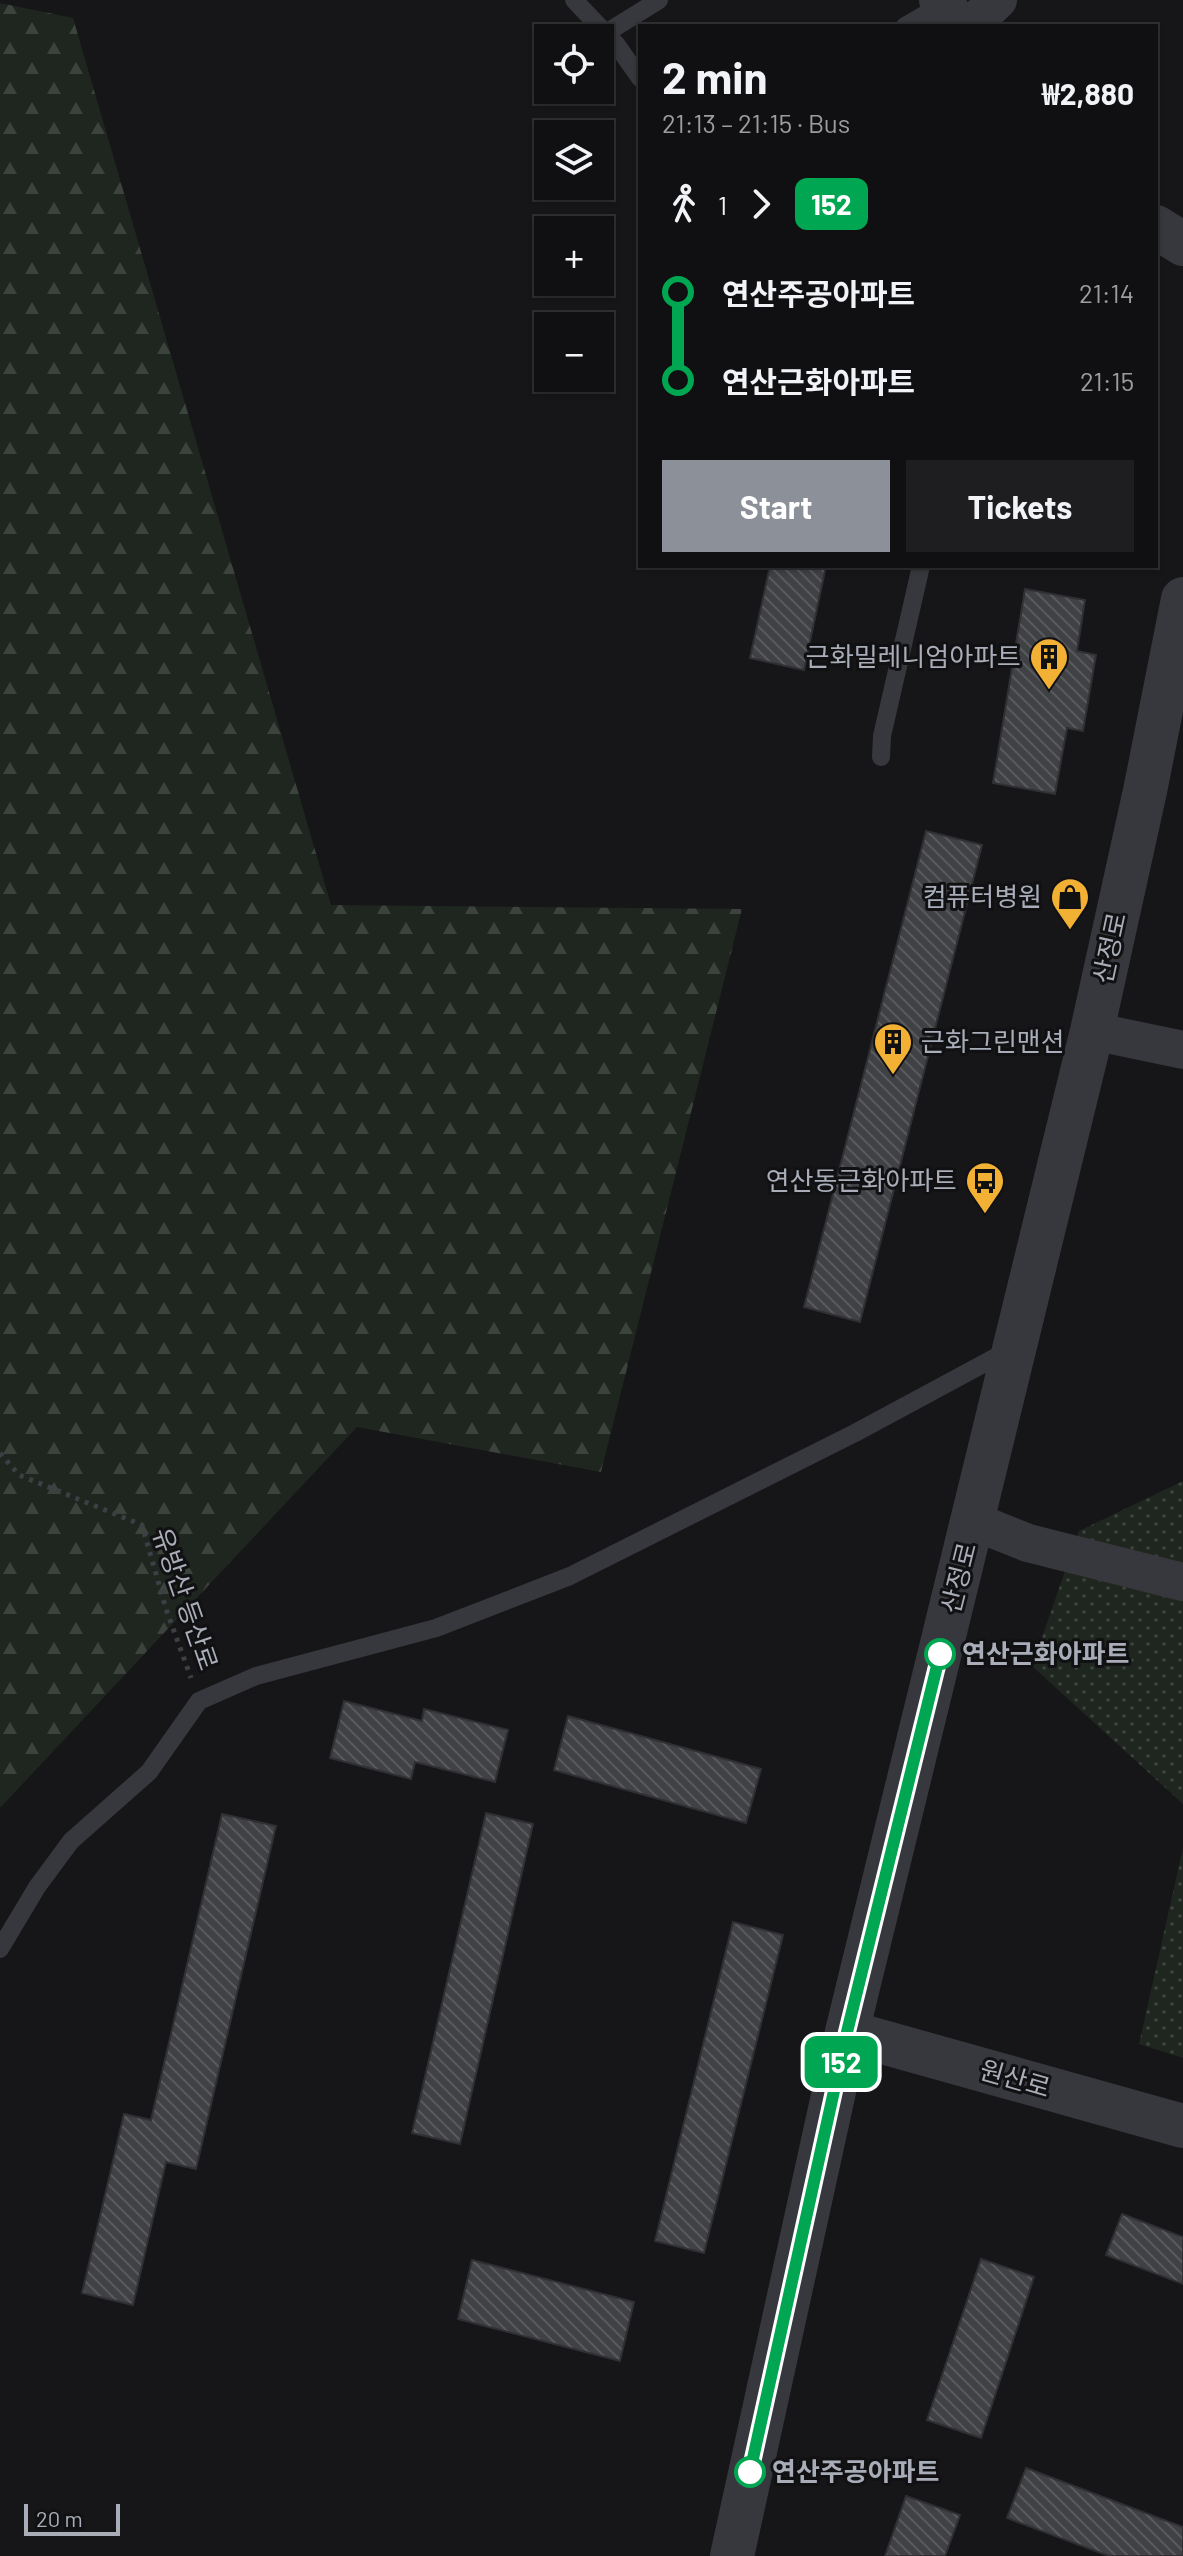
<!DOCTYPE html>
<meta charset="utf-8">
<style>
:root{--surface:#101012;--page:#1e1e20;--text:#f1f3f6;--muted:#9c9d9f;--line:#303032;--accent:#8c9099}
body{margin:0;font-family:Barlow,"Noto Sans KR",sans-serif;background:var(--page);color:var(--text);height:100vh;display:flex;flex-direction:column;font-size:30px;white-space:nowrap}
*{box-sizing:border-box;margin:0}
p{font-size:26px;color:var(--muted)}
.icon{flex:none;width:44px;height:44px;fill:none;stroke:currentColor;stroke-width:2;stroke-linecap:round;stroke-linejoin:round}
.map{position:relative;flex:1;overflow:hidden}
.panel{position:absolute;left:638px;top:24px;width:520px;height:544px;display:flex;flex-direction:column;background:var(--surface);border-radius:0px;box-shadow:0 2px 6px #0004,0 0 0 2px var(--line)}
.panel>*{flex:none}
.badge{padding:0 16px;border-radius:12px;font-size:28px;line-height:52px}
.controls{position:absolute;left:534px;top:24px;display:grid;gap:16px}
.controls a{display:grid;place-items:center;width:80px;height:80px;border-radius:0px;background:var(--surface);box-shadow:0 2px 6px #0004,0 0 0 2px var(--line);font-size:40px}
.scale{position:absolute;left:24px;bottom:20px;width:96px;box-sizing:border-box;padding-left:8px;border:4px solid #a8adb8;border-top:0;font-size:22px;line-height:28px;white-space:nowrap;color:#a8adb8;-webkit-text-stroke:6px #111113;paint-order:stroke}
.map>.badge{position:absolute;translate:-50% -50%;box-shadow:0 0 0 4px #fff}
.legs{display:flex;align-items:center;gap:12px;height:88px;padding:0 24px;font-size:26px}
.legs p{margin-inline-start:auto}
.overview{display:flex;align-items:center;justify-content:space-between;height:136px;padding:0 24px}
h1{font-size:44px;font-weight:700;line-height:60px}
.cta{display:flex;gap:16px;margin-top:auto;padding:16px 24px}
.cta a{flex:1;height:92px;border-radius:0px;background:var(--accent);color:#fff;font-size:32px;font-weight:700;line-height:92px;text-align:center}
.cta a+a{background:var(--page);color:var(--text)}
ul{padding:0 24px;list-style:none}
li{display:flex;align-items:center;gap:28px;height:88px;font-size:30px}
li i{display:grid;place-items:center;width:12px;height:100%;margin:0 10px;background:currentColor}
li i::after{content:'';width:20px;height:20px;margin:-10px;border:6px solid;border-radius:50%;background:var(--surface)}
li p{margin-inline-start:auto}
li:first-child i{background:linear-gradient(#0000 50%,currentColor 0)}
li:last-child i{background:linear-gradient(currentColor 50%,#0000 0)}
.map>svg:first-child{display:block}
</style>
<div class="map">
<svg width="1183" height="2556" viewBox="0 0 1183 2556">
<defs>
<pattern id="forest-firs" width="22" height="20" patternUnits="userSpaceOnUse" patternTransform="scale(2)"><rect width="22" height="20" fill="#1e261f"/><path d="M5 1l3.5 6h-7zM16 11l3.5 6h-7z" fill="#3c433d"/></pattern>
<pattern id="park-dots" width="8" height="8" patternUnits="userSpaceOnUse" patternTransform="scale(2)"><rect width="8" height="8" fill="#1e261f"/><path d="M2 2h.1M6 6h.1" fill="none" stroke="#3c433d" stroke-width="1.8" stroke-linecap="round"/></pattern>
<pattern id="building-back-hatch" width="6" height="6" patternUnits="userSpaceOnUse" patternTransform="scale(2)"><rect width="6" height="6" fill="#404145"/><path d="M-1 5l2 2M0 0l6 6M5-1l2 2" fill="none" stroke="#595a5e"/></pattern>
</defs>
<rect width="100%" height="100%" fill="#161618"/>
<path fill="url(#forest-firs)" d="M0 3 73 18 331 905 742 909 601 1472 357 1427 0 1808Z"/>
<g fill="url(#park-dots)">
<path d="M1183 1481V1804L1032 1666 1079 1531Z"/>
<path d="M1183 1848V2058L1139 2044Z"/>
</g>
<g fill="url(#building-back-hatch)" stroke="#303034" stroke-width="2">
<path d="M770 566H826L804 670 750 658Z"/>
<path d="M1025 589 1085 600 1077 651 1096 655 1083 731 1067 728 1055 794 993 783Z"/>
<path d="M926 831 982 845 860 1322 804 1307Z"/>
<path d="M344 1701 422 1721 424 1709 508 1730 495 1782 415 1762 411 1779 330 1758Z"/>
<path d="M568 1716 761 1769 746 1823 554 1770Z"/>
<path d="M486 1813 533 1824 460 2144 412 2133Z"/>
<path d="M222 1814 276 1826 196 2169 166 2162 133 2305 82 2293 124 2114 151 2120Z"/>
<path d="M733 1922 783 1935 704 2253 655 2241Z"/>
<path d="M1122 2214 1183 2237V2284L1106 2255Z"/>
<path d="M981 2259 1034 2277 981 2438 927 2420Z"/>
<path d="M472 2260 634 2302 620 2361 458 2319Z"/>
<path d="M1026 2468 1183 2527V2556H1109L1007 2518Z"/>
<path d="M906 2496 960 2515 945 2556H885Z"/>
</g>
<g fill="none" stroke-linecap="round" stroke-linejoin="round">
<path stroke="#3d3f44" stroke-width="5" stroke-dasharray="4 6" stroke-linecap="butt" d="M0 1453 19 1475 142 1525 166 1609 191 1678"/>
<g stroke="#37383d" stroke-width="18">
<path d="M574 0 616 44 640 78"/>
<path d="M905 26 943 4"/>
<path d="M606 33 659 0"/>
<path d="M881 757 882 736 921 566"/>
<path d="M0 1949 37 1887 71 1841 149 1772 199 1701 256 1676 436 1628 570 1576 855 1433 1009 1350"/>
</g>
<g stroke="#37383d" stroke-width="38">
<path d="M970 26 998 0"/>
<path d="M1092 1031 1183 1050"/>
<path d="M973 1521 1028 1543 1183 1582"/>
</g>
<g stroke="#37383d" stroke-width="44">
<path d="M941 0 956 26"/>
<path d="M1156 227 1183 244"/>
<path d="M847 2032 1183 2126"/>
<path d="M732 2556 847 2032 1092 1031 1145 791 1183 599"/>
</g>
</g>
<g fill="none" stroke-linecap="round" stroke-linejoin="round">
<g stroke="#fff" stroke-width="18">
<path id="line-1" d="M750 2472 847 2032 940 1654"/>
</g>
<use href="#line-1" stroke="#00a651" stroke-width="12"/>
</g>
<defs>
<g id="building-pin" transform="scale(2)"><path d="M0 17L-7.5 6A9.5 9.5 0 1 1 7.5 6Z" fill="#f2b134" stroke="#111113"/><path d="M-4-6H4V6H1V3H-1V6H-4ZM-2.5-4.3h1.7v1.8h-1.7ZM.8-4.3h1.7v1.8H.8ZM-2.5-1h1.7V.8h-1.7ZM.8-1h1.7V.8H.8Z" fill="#111"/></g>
<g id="shop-pin" transform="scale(2)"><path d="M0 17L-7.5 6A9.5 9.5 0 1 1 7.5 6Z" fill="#f2b134" stroke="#111113"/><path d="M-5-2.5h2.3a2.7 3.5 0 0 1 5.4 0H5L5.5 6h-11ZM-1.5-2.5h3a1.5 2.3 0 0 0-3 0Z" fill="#111"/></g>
<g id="bus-pin" transform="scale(2)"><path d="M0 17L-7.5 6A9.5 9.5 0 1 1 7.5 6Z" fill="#f2b134" stroke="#111113"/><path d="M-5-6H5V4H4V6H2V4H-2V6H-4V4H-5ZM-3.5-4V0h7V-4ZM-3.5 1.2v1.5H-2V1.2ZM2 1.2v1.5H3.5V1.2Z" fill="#111"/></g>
</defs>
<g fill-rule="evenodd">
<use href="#building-pin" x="1049" y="657"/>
<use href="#shop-pin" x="1070" y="897"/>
<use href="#building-pin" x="893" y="1042"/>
<use href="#bus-pin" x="985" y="1181"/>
</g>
<g fill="#fff" stroke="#00a651" stroke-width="4">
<circle cx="940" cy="1654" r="14"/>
<circle cx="750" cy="2472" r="14"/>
</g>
<g text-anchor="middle" stroke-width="6" stroke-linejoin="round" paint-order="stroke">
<g font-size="26" fill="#a8adb8" stroke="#111113" text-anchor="end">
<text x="1021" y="666">근화밀레니엄아파트</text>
<text x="1042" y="906">컴퓨터병원</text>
<text x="921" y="1051" text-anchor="start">근화그린맨션</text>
<text x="957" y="1190">연산동근화아파트</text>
</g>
<g font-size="26" fill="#a8adb8" stroke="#111113">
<text transform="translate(1110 948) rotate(-78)" y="9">산정로</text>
<text transform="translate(959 1578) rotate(-76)" y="9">산정로</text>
<text transform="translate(185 1599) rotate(71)" y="9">유방산 등산로</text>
<text transform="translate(1015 2079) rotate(16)" y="9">원산로</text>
</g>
<g font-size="26" font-weight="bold" fill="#a8adb8" stroke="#111113" text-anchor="start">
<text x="962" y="1663">연산근화아파트</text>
<text x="772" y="2481">연산주공아파트</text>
</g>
</g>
</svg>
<div class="controls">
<a><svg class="icon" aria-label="locate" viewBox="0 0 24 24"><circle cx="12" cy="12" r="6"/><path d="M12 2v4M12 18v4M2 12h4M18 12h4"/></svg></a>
<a><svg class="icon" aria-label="layers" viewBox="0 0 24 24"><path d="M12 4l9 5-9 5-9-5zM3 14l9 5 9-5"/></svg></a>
<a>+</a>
<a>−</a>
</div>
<div class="scale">20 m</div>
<b class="badge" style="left:841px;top:2062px;background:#00a651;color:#fff">152</b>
<section class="panel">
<div class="overview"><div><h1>2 min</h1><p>21:13 – 21:15 · Bus</p></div><b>₩2,880</b></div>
<div class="legs"><svg class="icon" aria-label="walk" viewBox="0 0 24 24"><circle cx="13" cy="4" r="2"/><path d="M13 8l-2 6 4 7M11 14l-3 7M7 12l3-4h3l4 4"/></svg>1<svg class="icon" aria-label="forward" viewBox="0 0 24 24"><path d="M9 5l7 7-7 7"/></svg><b class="badge" style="background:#00a651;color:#fff">152</b></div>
<ul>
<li><i style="color:#00a651"></i><b>연산주공아파트</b><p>21:14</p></li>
<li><i style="color:#00a651"></i><b>연산근화아파트</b><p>21:15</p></li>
</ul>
<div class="cta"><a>Start</a><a>Tickets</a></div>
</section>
</div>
